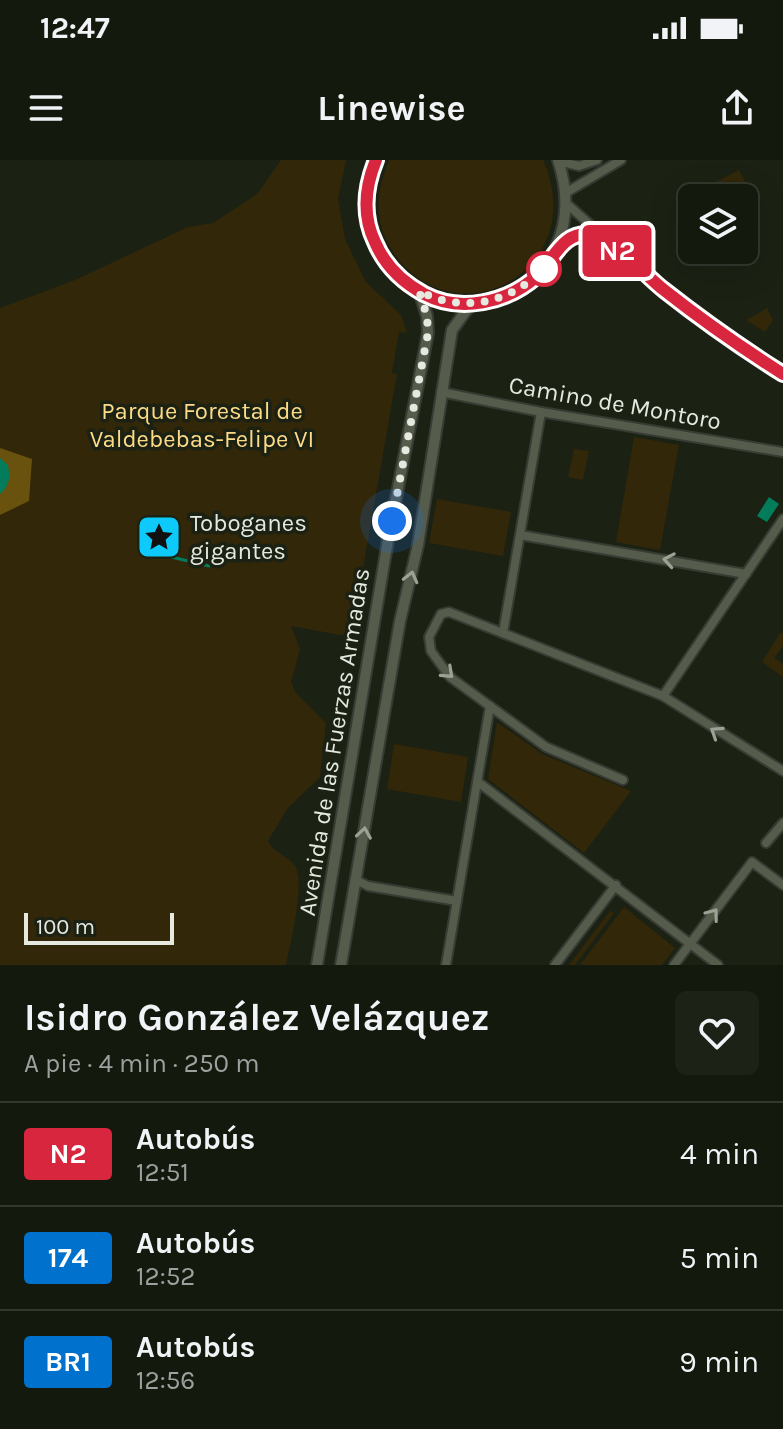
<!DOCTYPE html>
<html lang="es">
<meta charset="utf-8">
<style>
:root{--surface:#14190e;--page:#1d2217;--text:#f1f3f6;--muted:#9da09e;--line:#33382e}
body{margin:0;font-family:Karla,sans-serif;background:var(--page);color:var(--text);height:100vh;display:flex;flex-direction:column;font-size:30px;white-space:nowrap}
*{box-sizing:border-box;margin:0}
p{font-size:26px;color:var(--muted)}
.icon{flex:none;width:44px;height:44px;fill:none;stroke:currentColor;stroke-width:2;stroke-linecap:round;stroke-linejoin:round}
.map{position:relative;height:805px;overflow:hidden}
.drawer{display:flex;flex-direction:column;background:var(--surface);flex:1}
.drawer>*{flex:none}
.badge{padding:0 16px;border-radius:6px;font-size:28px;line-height:52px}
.tools{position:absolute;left:678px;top:24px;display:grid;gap:16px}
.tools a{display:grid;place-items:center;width:80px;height:80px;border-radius:12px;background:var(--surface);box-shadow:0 8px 32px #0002,0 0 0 2px var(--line);font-size:40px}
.scale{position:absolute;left:24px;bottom:20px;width:150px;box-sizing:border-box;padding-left:8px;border:4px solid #e5e9e0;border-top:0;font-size:22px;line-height:28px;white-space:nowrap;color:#e5e9e0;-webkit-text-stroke:6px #1b2113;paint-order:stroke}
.you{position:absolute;width:40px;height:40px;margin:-20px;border:6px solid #fff;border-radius:50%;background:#1a73e8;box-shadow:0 0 0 12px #1a73e833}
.map>.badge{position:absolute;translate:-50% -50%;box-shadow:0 0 0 4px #fff}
.round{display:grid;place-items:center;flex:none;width:84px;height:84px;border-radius:12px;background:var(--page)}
.overview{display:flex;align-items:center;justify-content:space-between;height:136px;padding:0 24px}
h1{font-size:38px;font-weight:700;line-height:60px}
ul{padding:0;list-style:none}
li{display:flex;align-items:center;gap:24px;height:104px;padding:0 24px;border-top:2px solid var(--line)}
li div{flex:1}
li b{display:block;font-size:30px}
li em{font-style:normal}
li .badge{min-width:88px;font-weight:700;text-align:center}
.status{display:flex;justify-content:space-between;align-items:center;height:56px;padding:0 40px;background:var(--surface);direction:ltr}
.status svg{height:22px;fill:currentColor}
header{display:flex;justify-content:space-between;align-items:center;height:104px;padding:0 24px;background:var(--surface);font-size:36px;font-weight:700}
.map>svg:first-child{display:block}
</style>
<div class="status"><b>12:47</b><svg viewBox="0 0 49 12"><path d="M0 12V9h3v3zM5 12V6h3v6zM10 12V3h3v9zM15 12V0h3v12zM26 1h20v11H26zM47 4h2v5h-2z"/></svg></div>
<header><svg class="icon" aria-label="menu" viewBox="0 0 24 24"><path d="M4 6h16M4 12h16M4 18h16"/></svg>Linewise<svg class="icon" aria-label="share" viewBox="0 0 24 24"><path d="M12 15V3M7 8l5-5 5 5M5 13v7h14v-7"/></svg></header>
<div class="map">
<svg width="783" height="805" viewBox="0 0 783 805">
<rect width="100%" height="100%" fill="#1b2113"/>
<g fill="#322709">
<path d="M281 0H346L338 39 345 79 366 122 401 155 407 173 399 172 392 213 397 214 351 477 291 466 300 489 291 522 296 533 326 563 320 617 287 649 268 681C273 693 288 695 295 706 306 723 290 784 286 805H0V148L75 120 188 67 213 63 257 34Z"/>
<path d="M389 0H543C592 109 455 184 393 92 373 63 376 31 389 0Z"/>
<path d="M739 10 750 31 744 35 736 21 716 31 712 24Z"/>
<path d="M767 148 773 160 765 172 746 160Z"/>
<path d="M634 277 679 285 660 390 616 382Z"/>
<path d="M574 289 589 291 583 320 568 317Z"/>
<path d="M437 339 511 352 503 396 429 383Z"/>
<path d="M780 473H783V486L774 498 783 504V517L762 502Z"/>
<path d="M497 562 542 594 631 631 584 693 488 619Z"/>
<path d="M394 584 468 597 461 642 387 629Z"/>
<path d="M624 747 675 788 662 805H580Z"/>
<path d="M610 751 614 753 575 805H569Z"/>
</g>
<path fill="#69520d" d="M0 288 32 299 29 341 0 355Z"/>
<g fill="#027c5a">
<path d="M0 298 8 305C10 318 10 325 0 334Z"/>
<path d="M769 337 779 344 767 362 757 356Z"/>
</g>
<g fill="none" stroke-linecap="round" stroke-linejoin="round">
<path stroke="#027c5a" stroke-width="3" d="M142 390 209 406"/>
<g stroke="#373b33" stroke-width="12">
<g id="minor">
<path d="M558 1 579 6 597 0"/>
<path d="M567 32 621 0"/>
<path d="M567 44 665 131 783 214"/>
<path d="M557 88 580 75 600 79"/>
<path d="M441 232 541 252 783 292"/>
<path d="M520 375 746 414"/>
<path d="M503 473 541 252"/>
<path d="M663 536 783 359"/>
<path d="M623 620 546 587 450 517 431 491 429 477 441 454 449 452 663 536 783 611"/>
<path d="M478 622 718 805"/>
<path d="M766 683 783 663"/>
<path d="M356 720 368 726 457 741"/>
<path d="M446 805 490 546"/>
<path d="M555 805 616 725"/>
<path d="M674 805 752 702 783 725"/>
</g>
</g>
<g stroke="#373b33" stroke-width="14">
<g id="tertiary">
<path d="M376 0C365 27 363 56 375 83 427 200 603 137 558 0"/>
<path d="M317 805 388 380 428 173 427 156 419 131"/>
<path d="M341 805 400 461 418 385 452 170 471 144"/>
</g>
</g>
<use href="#minor" stroke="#555c4c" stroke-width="8"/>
<use href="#tertiary" stroke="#555c4c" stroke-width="10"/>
</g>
<defs><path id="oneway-chevron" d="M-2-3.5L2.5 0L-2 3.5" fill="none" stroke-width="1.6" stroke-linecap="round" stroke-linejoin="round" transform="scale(2)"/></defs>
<g stroke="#9da296">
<use href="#oneway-chevron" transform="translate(669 400) rotate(-170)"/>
<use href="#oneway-chevron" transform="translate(411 417) rotate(-76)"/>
<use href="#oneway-chevron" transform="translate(448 513) rotate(43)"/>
<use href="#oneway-chevron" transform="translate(716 572) rotate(-147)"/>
<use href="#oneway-chevron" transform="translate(364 673) rotate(-81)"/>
<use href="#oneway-chevron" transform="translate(713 754) rotate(-53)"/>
</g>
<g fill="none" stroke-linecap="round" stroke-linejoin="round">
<g stroke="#fff" stroke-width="18">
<path id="line" d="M376 0C365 27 362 55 375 82 385 106 402 122 424 134 460 153 507 143 537 116 553 101 563 69 592 75 618 81 643 114 664 130 702 160 742 188 783 214"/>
</g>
<use href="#line" stroke="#d7263d" stroke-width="12"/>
<path stroke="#e5e9e0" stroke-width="8" stroke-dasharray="0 14.4" d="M392 361 428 173 427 156 419 131C463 154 509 143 544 109"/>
</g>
<defs>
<g id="sight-square" transform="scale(2.3)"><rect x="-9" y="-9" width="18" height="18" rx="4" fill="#0dcafa" stroke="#1b2113"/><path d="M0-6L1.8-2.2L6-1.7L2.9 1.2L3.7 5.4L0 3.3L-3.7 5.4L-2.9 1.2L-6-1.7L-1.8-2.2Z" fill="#111"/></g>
</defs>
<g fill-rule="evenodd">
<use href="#sight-square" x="159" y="377"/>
</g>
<circle fill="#fff" stroke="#d7263d" stroke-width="4" cx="544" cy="109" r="16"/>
<g text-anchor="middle" stroke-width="7" stroke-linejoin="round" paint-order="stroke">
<g font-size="24" fill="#e5e9e0" stroke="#1b2113">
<text transform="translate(615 243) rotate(10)" y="8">Camino de Montoro</text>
<text transform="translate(334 582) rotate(-81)" y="8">Avenida de las Fuerzas Armadas</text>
</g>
<g font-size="24" fill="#fddb86" stroke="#1b2113">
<text x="202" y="259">Parque Forestal de<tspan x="202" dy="28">Valdebebas-Felipe VI</tspan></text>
</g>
<g font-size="24" fill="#e5e9e0" stroke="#1b2113" text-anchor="start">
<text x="190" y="371">Toboganes<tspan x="190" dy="28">gigantes</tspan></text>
</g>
</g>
</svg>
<div class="tools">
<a><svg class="icon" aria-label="layers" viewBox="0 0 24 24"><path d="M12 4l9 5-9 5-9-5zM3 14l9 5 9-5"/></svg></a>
</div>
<div class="scale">100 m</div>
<div class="you" style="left:392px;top:361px"></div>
<b class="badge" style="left:617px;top:91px;background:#d7263d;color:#fff">N2</b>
</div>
<section class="drawer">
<div class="overview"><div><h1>Isidro González Velázquez</h1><p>A pie · 4 min · 250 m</p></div><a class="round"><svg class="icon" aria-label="heart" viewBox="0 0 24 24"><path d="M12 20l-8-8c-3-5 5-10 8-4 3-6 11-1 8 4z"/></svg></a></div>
<ul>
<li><span class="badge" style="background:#d7263d;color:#fff">N2</span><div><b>Autobús</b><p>12:51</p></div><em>4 min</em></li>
<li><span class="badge" style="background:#0072ce;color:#fff">174</span><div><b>Autobús</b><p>12:52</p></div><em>5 min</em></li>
<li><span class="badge" style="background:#0072ce;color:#fff">BR1</span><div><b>Autobús</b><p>12:56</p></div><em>9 min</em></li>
</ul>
</section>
